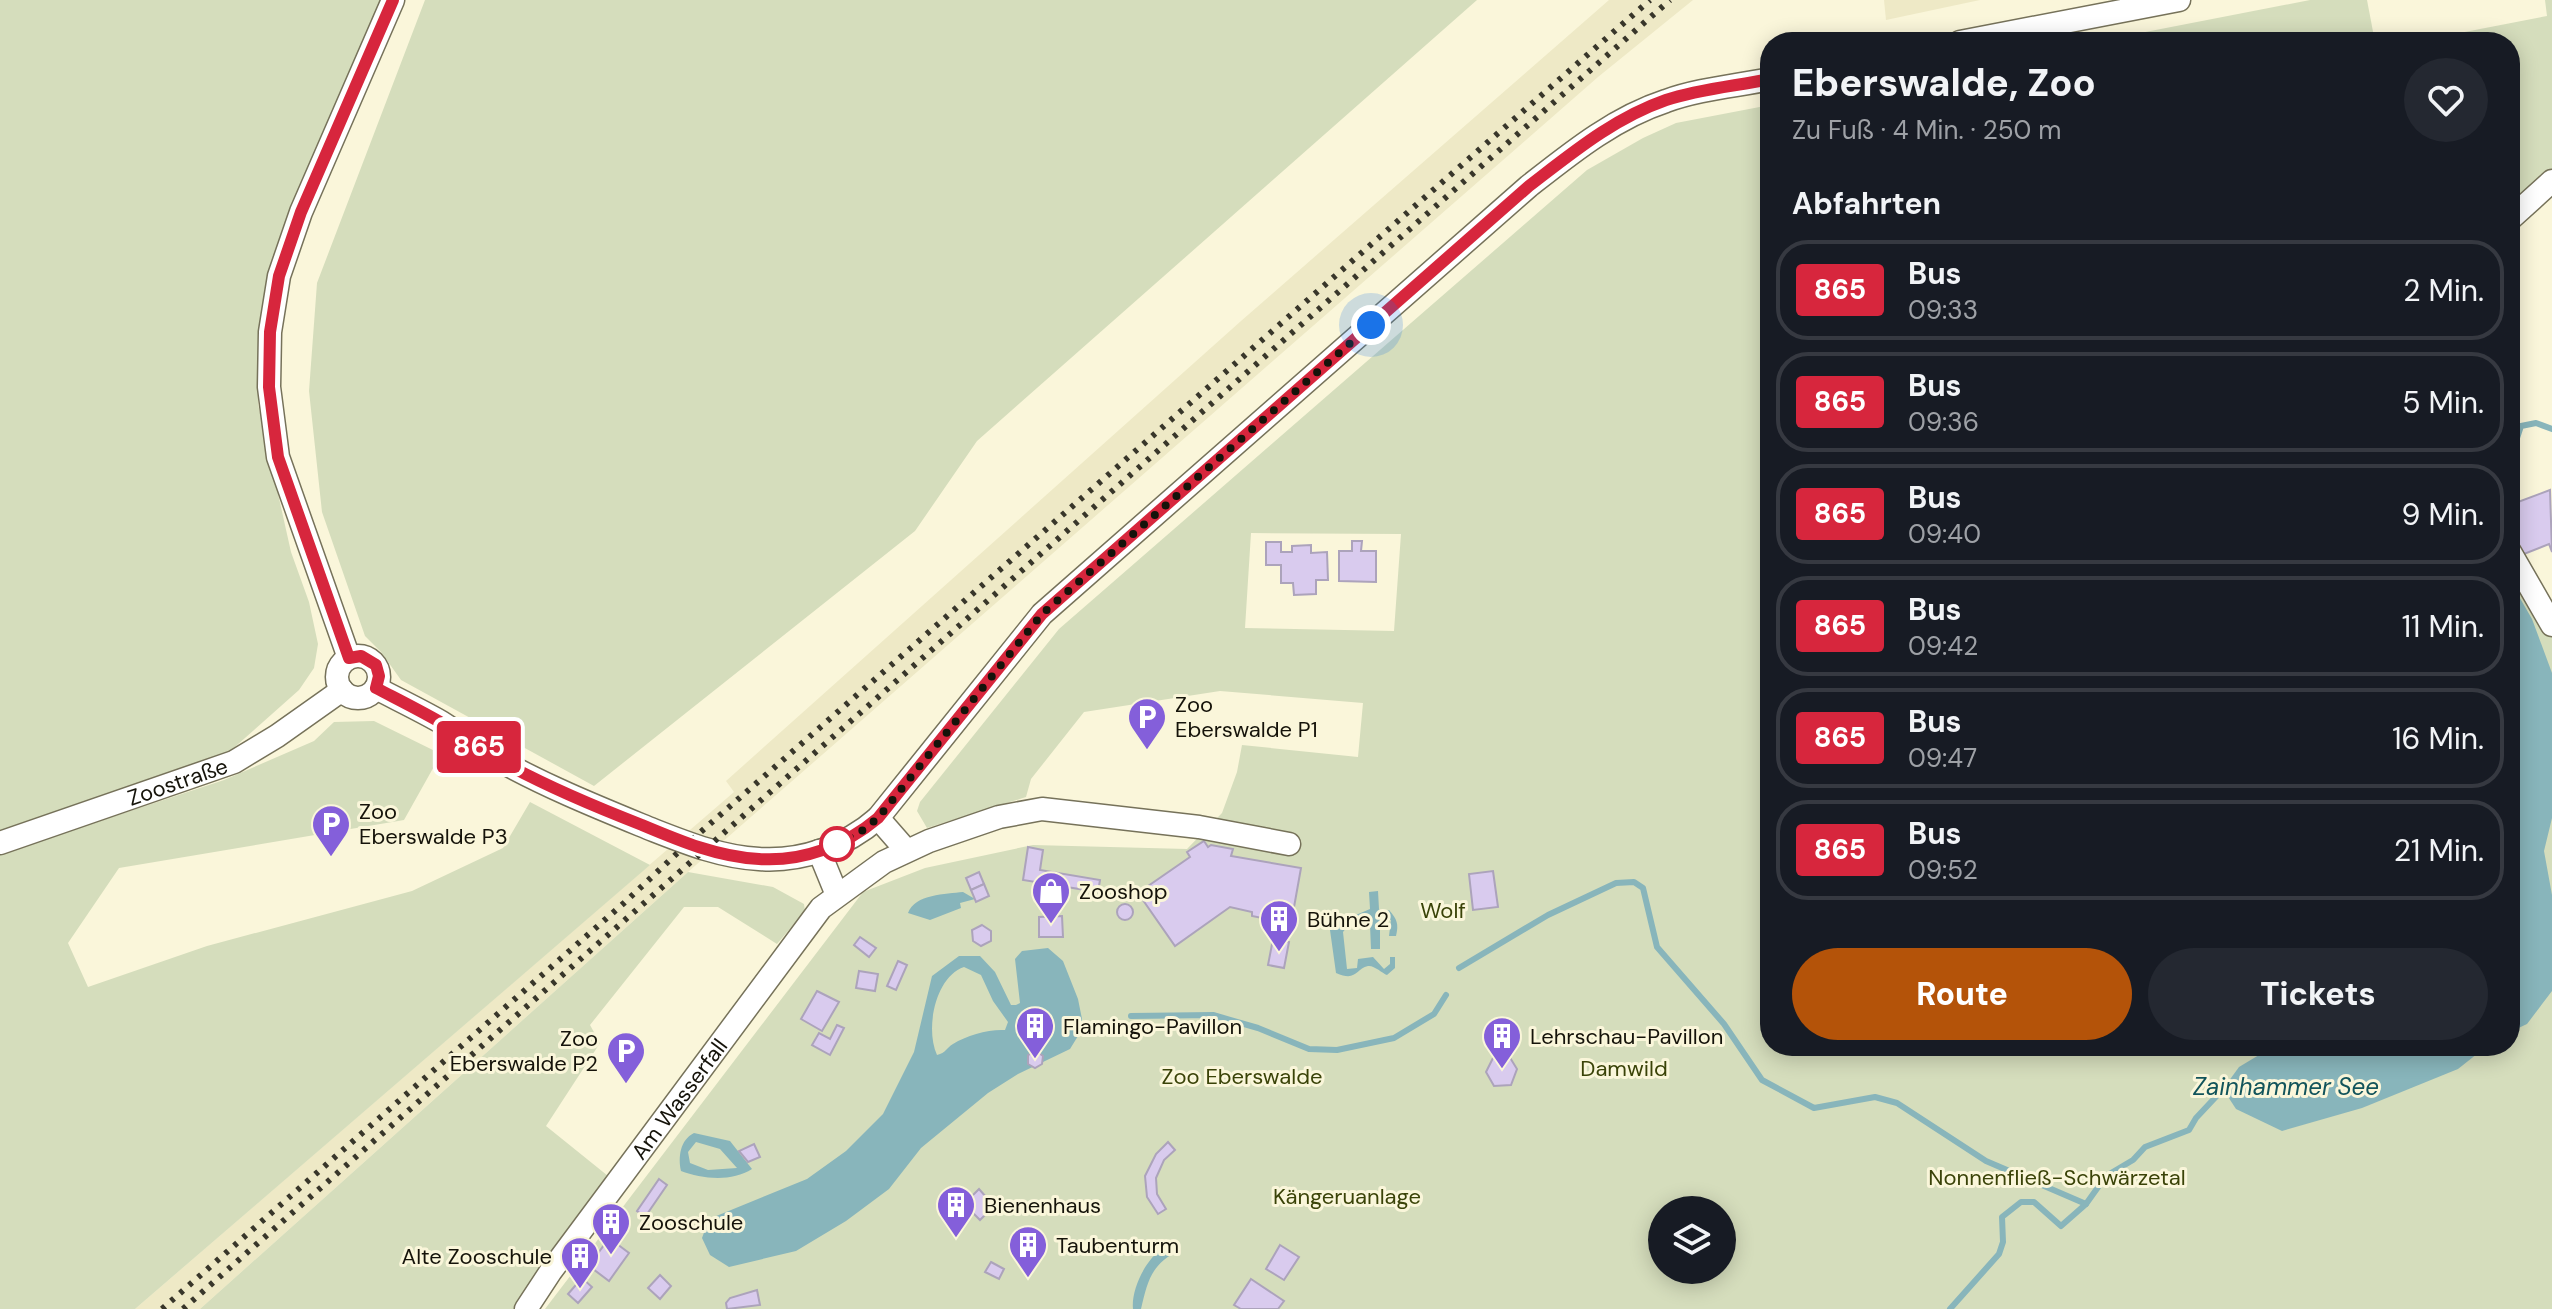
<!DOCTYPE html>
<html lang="de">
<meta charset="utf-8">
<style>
:root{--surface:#171b24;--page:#242831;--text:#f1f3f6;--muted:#9ea1a6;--line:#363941;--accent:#b45309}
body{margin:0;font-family:"DM Sans",sans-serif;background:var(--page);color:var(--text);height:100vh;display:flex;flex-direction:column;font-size:30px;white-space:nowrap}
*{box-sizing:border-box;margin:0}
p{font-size:26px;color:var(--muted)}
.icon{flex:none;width:44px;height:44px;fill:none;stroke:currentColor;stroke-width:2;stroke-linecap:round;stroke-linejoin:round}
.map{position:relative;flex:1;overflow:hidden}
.side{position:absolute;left:1760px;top:32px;width:760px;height:1024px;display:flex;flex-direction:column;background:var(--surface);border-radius:32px;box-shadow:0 4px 20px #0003}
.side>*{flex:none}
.badge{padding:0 16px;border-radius:6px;font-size:28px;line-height:52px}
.controls{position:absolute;left:1648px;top:1196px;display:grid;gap:16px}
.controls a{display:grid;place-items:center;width:88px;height:88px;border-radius:50%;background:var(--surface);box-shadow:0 4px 20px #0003;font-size:40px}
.you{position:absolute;width:40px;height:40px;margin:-20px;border:6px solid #fff;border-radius:50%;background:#1a73e8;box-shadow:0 0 0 12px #1a73e833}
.map>.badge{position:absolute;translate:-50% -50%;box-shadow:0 0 0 4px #fff}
h2{padding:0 32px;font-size:30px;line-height:72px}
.round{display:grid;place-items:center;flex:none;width:84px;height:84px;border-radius:42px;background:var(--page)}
.overview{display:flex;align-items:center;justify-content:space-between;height:136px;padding:0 32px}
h1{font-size:38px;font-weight:800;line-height:60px}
.action{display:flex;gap:16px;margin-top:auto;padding:16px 32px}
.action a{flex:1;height:92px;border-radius:48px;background:var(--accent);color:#fff;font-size:32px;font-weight:800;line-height:92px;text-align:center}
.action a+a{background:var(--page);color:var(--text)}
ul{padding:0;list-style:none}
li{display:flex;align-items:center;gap:24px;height:100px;margin:0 16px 12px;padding:0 16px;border:4px solid var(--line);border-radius:32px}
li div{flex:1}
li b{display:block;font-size:30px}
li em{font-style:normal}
li .badge{min-width:88px;font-weight:700;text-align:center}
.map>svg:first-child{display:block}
</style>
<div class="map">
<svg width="2552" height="1309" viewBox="0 0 2552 1309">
<rect width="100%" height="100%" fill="#faf6da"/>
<g fill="#eee9c6">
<path d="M1609 0H1693L1598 77 688 872 200 1309H135L734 792 726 781 1241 321Z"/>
<path d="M1884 0H1980L1886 20Z"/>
</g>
<g fill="#d5ddbc" fill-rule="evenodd">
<path d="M0 0H383L279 251 258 342V404L291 552 309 602 318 644 314 668 299 690 228 753 0 832Z"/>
<path d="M425 0H1477L977 441 915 531 594 786 401 680 381 652 365 636 322 512 309 391 317 283Z"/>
<path d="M2310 0H2367L2375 42H2094Z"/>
<path d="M2545 0H2552V177L2510 214V42H2413L2547 16Z"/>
<path d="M1770 105V1046H2510V560L2552 635V1309H545L863 892 925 868 1033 845 1187 849 1222 813 1237 772 1242 745 1358 757 1363 703 1220 691 1084 712 1031 779 1026 797 927 828 917 811 920 802 1059 629 1587 170 1643 138 1676 123ZM1251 533 1401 534 1394 631 1245 628ZM1662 1210H1722V1270H1662Z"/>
<path d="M374 721 441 754 404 820 119 868 68 943 88 987 207 946 412 891 503 848 530 802 650 865 135 1309H0V854L224 780 314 741 334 722Z"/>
<path d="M688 872 773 887 804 904 805 911 777 944 718 907H684L590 1025 600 1043 546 1126 613 1180 519 1309H200Z"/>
</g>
<g fill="#88b5bb" fill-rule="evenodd">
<path d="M2510 581 2532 619 2552 673V818L2544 851 2552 895V991L2527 1024 2510 1032Z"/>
<path d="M1378 891 1379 909 1382 912 1389 910C1397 919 1399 924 1396 936H1389L1391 920 1387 917 1380 923V949H1371L1370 925 1361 922H1351L1343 932 1347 969 1357 968 1358 959 1373 957 1384 969 1390 964V957H1395V968L1387 975C1382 973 1374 965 1368 966 1355 969 1357 982 1336 973L1329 923 1344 920 1370 909 1369 892Z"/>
<path d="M963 892 975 899 960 903 961 908 930 920 908 913C915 894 946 894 963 892Z"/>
<path d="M1048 948 1063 961 1078 999 1082 1019 1078 1036 1070 1049 1018 1074 988 1093 921 1148 889 1189 846 1221 796 1251 729 1267 710 1255 702 1238 709 1219 807 1179 846 1151 883 1114 914 1052 932 976 959 956H980L995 972 1011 1005H1016L1020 1003 1015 959 1022 951ZM964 967 981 975 993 1001 1008 1022 1005 1030C989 1029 967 1035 953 1044 946 1048 946 1053 937 1055 925 1029 935 977 964 967Z"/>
<path d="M2274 1046H2487L2458 1069 2362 1108 2282 1131 2236 1109 2223 1089 2239 1067Z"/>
<path d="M694 1133 730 1141 752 1169C732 1182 702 1179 681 1171 678 1157 680 1140 694 1133ZM696 1142 720 1149 737 1168 708 1170 690 1163 688 1152Z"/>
<path d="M1177 1242 1180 1250C1151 1264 1148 1280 1141 1309H1133C1131 1291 1144 1263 1159 1251 1164 1247 1171 1245 1177 1242Z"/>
</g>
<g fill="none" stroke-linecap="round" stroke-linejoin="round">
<g stroke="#88b5bb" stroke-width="6">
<path d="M2510 466 2515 461 2516 441 2521 426 2536 423 2552 429"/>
<path d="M1459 968 1548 915 1616 883 1634 882 1643 888 1657 947 1724 1024 1762 1080 1814 1108 1875 1097 1897 1103 1986 1161 2086 1204"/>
<path d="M1131 1016 1213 1015 1258 1028 1309 1049 1337 1050 1394 1038 1434 1014 1446 995"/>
<path d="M1950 1309 1999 1254 2003 1242 2002 1217 2021 1202H2034L2061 1226 2086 1204 2106 1176 2133 1160 2145 1147 2189 1130 2196 1118 2227 1085"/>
</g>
</g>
<g fill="#d9cbee" stroke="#aca3bb" stroke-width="2">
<path d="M2550 490 2552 552 2549 544 2519 556 2510 532V505Z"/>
<path d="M1352 541H1362L1361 551H1376V582L1339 581V551H1352Z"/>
<path d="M1266 542H1281V552H1292V546L1311 545V553L1327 552 1328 580H1316V594L1294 595 1293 583H1281V565H1266Z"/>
<path d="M1204 841 1208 847 1211 845 1233 849 1231 856 1301 868 1291 924 1252 916V912L1230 907 1175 946 1138 893 1190 857 1187 852Z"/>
<path d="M1028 847 1043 850 1040 870 1100 880 1098 892 1023 880Z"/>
<path d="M1493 871 1498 907 1473 910 1469 874Z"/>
<path d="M979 872 984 884 971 890 966 878Z"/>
<path d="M984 884 989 896 976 902 971 890Z"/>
<circle cx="1125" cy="912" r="8"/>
<path d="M1062 916 1063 937H1039V917Z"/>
<path d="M982 925 991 931V941L981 946 973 941 972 930Z"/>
<path d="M860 937 876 948 869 957 854 945Z"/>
<path d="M1273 939 1289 942 1284 968 1268 965Z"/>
<path d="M898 961 907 965 896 990 887 986Z"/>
<path d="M859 971 878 974 875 991 856 988Z"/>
<path d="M817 991 839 1002 822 1031 801 1019Z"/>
<path d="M837 1025 844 1028 830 1055 812 1045 819 1033 830 1039Z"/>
<path d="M1036 1051 1043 1056 1042 1064 1035 1068 1028 1064V1055Z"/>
<path d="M1509 1056 1517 1069 1511 1085 1494 1086 1486 1072 1493 1058Z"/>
<path d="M1168 1142 1175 1150 1164 1160 1156 1178 1157 1194 1166 1209 1158 1214 1147 1197 1145 1176 1156 1154Z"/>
<path d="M754 1144 760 1157 748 1162 739 1151Z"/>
<path d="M659 1179 667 1185 645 1217 637 1211Z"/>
<path d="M979 1189 994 1206 980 1220 964 1204Z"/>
<path d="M609 1238 629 1253 609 1281 589 1266Z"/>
<path d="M1280 1245 1299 1257 1284 1280 1266 1269Z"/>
<path d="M991 1262 1004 1269 999 1279 985 1272Z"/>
<path d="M660 1275 671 1286 660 1299 648 1288Z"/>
<path d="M582 1278 592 1287 578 1303 568 1294Z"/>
<path d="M1251 1279 1284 1301 1278 1309H1241L1234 1305Z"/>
<path d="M757 1290 760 1305 727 1309 726 1303 730 1298Z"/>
</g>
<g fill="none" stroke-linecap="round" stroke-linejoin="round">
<g stroke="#76725a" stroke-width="25">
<g id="street">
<path d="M1960 42 2179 0"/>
<path d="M2510 219 2552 181"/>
<path d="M2510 552 2552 625"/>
<circle cx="358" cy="677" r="21"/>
<path d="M349 658 278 457 269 387 270 332 279 276 301 212 393 0"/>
<path d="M376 688C397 699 420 710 441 722 460 734 478 748 497 759 545 786 597 807 648 828 684 842 720 857 759 859 802 862 846 846 878 818L1042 614 1529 186C1571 153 1614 118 1666 101 1699 89 1736 86 1770 79"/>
<path d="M878 818 906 850"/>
<path id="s1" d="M0 843 234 762 277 736 342 690"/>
<path d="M819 851 837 895"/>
<path id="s2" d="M526 1309 551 1271 821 908 884 862 929 841 999 817 1042 809 1199 827 1289 844"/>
</g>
</g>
<use href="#street" stroke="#fff" stroke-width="22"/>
<g stroke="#38362a" stroke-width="6" stroke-dasharray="4 8" stroke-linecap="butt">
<path d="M162 1309 624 903 687 844 1650 0"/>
<path d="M183 1309 1670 0"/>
</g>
</g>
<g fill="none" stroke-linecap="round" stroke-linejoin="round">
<g stroke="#fff" stroke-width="18">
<path id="line" d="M393 0 301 212 279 276 270 332 269 387 278 457 349 658 361 656 376 665 379 676 376 688C397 699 419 710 440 722 460 734 478 748 497 759 543 785 593 806 642 825 680 841 718 857 759 859 802 862 845 846 878 818L1042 614 1529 186C1572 153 1614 118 1666 100 1699 89 1736 86 1770 79"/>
</g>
<use href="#line" stroke="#d7263d" stroke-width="12"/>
<path stroke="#15130a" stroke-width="8" stroke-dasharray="0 14.4" d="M837 844 858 834 878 818 1042 614 1371 325"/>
</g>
<defs>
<g id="parking-pin" transform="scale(2)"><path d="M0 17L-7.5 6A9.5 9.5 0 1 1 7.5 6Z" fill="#845fda" stroke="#faf6da"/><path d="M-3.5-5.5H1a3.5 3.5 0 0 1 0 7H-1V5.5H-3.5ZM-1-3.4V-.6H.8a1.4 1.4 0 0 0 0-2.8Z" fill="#fff"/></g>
<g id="shop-pin" transform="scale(2)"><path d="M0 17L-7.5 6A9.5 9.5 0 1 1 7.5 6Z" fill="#845fda" stroke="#faf6da"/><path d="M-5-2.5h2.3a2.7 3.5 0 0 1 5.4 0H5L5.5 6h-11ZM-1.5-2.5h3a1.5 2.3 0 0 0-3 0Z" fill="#fff"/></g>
<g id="building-pin" transform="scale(2)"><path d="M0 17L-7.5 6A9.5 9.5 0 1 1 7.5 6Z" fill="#845fda" stroke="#faf6da"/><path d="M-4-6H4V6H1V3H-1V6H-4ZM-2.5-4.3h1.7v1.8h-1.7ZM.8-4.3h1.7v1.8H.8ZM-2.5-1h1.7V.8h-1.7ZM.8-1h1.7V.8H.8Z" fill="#fff"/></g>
</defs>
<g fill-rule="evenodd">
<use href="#parking-pin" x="1147" y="717"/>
<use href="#parking-pin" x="331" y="824"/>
<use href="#shop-pin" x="1051" y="891"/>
<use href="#building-pin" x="1279" y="919"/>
<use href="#building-pin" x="1035" y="1026"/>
<use href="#building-pin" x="1502" y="1036"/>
<use href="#parking-pin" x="626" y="1051"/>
<use href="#building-pin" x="956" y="1205"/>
<use href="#building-pin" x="611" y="1222"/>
<use href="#building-pin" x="1028" y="1245"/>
<use href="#building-pin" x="580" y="1256"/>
</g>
<circle fill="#fff" stroke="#d7263d" stroke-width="4" cx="837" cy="844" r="16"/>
<g text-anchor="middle" stroke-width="6" stroke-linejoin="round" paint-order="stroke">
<g font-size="22" fill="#15130a" stroke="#faf6da" text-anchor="start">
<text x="1175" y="712">Zoo<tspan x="1175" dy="25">Eberswalde P1</tspan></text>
<text x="359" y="819">Zoo<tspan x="359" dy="25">Eberswalde P3</tspan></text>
<text x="1079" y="899">Zooshop</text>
<text x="1307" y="927">Bühne 2</text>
<text x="1063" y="1034">Flamingo-Pavillon</text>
<text x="1530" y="1044">Lehrschau-Pavillon</text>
<text x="598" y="1046" text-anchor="end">Zoo<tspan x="598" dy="25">Eberswalde P2</tspan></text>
<text x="984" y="1213">Bienenhaus</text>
<text x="639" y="1230">Zooschule</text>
<text x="1056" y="1253">Taubenturm</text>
<text x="552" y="1264" text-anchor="end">Alte Zooschule</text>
</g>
<g font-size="22" fill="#15130a" stroke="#faf6da">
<text dy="8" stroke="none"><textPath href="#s1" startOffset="188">Zoostraße</textPath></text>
<text dy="8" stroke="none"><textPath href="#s2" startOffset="260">Am Wasserfall</textPath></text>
</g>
<g font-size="22" fill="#3a4308" stroke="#faf6da">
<text x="1443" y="918">Wolf</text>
<text x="1624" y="1076">Damwild</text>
<text x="1242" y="1084">Zoo Eberswalde</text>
<text x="2057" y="1185">Nonnenfließ-Schwärzetal</text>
<text x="1347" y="1204">Kängeruanlage</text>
</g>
<g font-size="24" font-style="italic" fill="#12545b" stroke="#faf6da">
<text x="2286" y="1095">Zainhammer See</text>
</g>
</g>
</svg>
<div class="controls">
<a><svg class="icon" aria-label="layers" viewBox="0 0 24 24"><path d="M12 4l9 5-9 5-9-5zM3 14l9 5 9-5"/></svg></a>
</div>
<div class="you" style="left:1371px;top:325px"></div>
<b class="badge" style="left:479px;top:747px;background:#d7263d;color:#fff">865</b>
<section class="side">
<div class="overview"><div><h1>Eberswalde, Zoo</h1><p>Zu Fuß · 4 Min. · 250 m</p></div><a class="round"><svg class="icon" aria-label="heart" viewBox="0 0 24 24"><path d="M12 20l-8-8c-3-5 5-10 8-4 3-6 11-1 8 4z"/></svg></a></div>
<h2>Abfahrten</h2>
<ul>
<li><span class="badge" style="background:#d7263d;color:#fff">865</span><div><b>Bus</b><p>09:33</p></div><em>2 Min.</em></li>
<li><span class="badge" style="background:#d7263d;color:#fff">865</span><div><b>Bus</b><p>09:36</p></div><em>5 Min.</em></li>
<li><span class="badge" style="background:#d7263d;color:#fff">865</span><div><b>Bus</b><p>09:40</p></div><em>9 Min.</em></li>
<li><span class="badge" style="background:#d7263d;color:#fff">865</span><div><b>Bus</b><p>09:42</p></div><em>11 Min.</em></li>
<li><span class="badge" style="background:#d7263d;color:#fff">865</span><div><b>Bus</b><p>09:47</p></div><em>16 Min.</em></li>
<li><span class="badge" style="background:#d7263d;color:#fff">865</span><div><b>Bus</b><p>09:52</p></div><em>21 Min.</em></li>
</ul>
<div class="action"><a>Route</a><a>Tickets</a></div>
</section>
</div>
